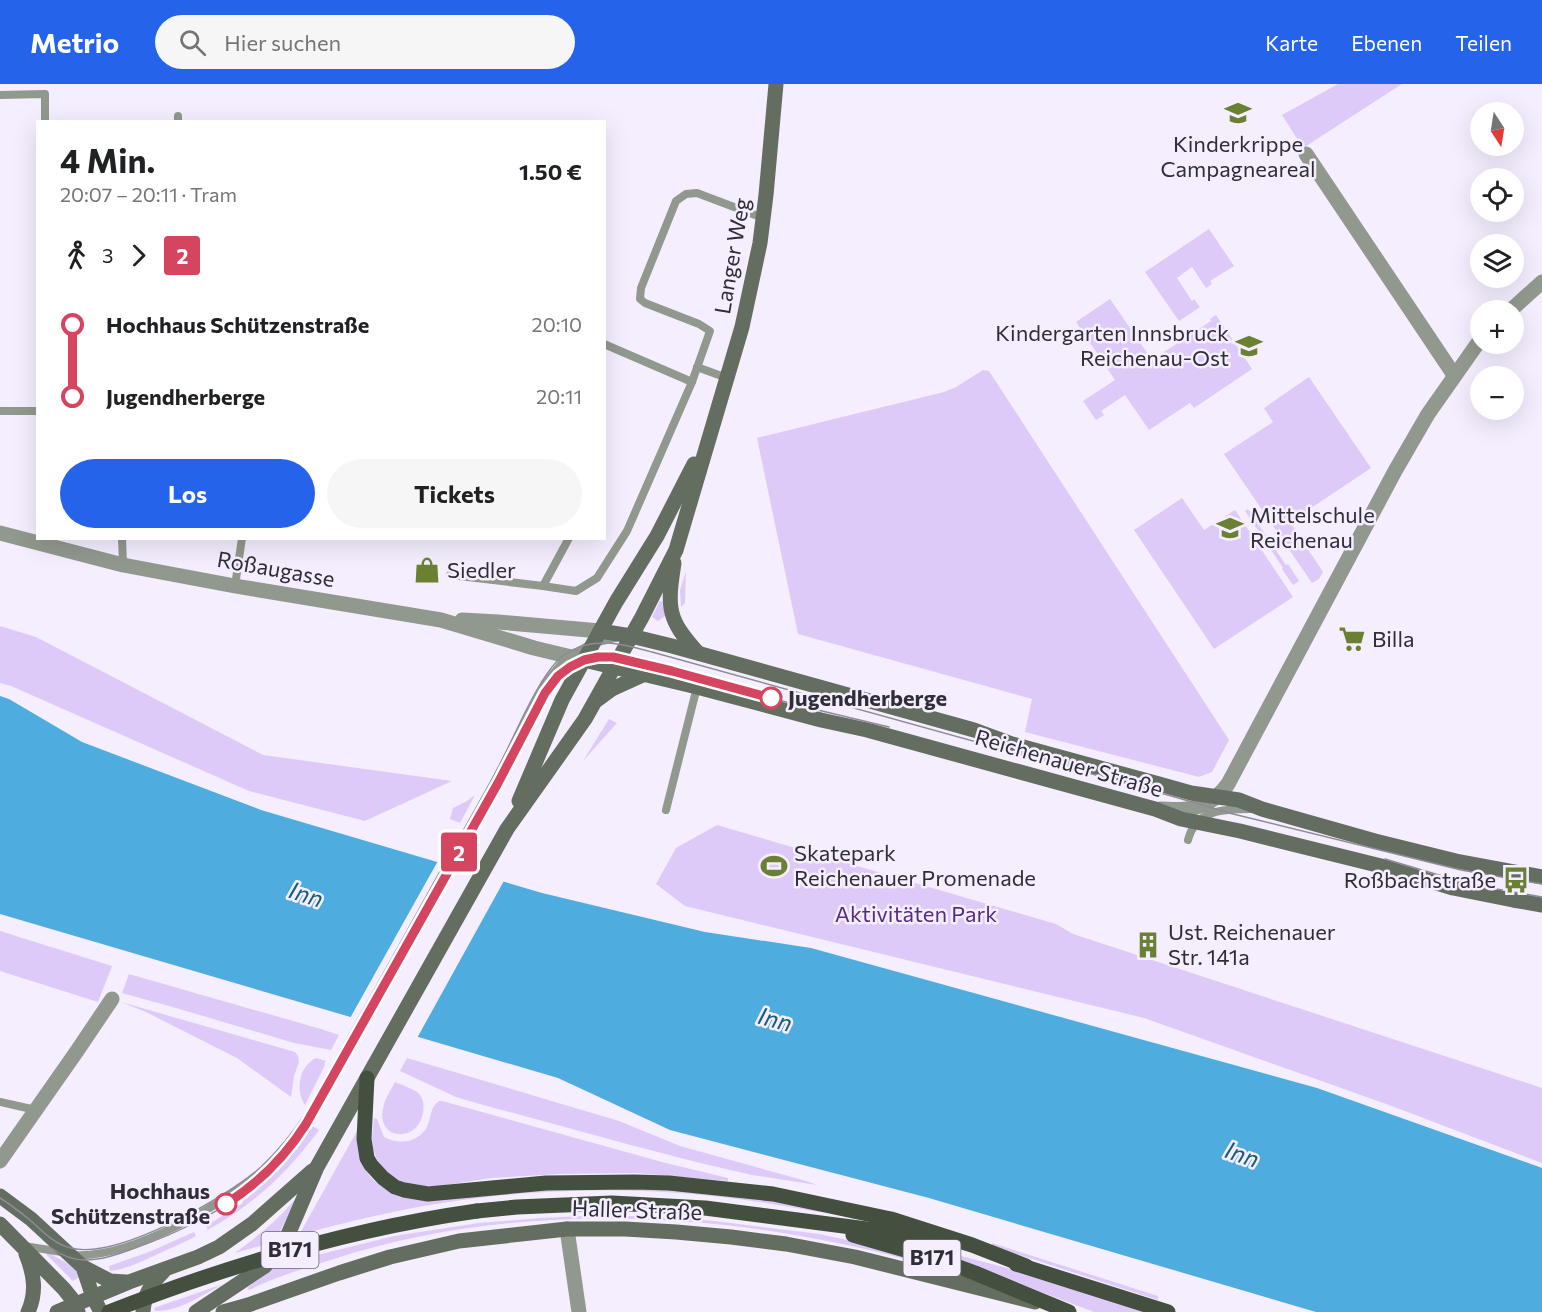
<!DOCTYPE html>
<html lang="de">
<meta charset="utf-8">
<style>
:root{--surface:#fff;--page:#f6f6f6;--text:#202124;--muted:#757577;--accent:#2563eb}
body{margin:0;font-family:Commissioner,sans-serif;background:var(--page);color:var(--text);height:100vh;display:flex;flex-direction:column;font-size:22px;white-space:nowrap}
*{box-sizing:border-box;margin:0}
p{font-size:20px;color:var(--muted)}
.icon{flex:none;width:33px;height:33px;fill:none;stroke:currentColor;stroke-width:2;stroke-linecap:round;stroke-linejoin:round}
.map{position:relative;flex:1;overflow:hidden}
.details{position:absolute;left:36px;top:36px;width:570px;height:420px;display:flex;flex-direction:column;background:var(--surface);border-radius:0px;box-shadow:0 6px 24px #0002}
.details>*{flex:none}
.badge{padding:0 12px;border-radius:4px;font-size:21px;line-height:39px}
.needle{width:39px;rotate:168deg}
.controls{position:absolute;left:1470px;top:18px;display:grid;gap:12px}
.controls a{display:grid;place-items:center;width:54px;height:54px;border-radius:50%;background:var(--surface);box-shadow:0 6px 24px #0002;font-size:30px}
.map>.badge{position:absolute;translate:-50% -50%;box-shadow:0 0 0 3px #fff}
.legs{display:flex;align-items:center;gap:9px;height:66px;padding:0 24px;font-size:20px}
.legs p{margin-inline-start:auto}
.headline{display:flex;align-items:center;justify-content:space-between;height:102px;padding:0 24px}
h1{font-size:33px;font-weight:700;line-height:45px}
.action{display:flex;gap:12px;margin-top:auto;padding:12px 24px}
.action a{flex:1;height:69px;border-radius:36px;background:var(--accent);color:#fff;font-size:24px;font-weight:700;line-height:69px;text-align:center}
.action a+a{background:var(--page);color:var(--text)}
ul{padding:0 24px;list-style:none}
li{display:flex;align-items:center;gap:21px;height:72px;font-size:22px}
li i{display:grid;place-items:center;width:9px;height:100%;margin:0 8px;background:currentColor}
li i::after{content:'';width:15px;height:15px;margin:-8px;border:4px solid;border-radius:50%;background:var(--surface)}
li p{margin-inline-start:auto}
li:first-child i{background:linear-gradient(#0000 50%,currentColor 0)}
li:last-child i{background:linear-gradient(currentColor 50%,#0000 0)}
header{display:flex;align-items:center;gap:36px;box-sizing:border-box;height:84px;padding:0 30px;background:var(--accent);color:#fff}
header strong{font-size:28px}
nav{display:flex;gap:33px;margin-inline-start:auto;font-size:21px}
.search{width:420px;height:54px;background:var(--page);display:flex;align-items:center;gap:15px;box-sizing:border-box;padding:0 21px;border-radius:33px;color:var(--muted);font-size:22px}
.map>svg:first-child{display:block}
</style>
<header>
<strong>Metrio</strong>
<div class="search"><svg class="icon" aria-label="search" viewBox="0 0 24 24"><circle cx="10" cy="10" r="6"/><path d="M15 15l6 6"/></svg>Hier suchen</div>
<nav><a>Karte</a><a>Ebenen</a><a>Teilen</a></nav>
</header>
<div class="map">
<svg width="1542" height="1228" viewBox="0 0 1542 1228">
<rect width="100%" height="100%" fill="#f4eefe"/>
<g fill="#ddcaf8">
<path d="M1338 0H1402L1303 64 1282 31Z"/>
<path d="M1209 145 1234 182 1210 197 1212 200 1206 204 1192 183 1177 194 1192 217 1194 215 1200 223 1179 237 1145 188Z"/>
<path d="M1110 215 1152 276 1211 237 1210 235 1216 231 1252 285 1194 324 1190 319 1149 346 1125 311 1101 327 1104 331 1096 336 1083 317 1115 296 1076 238Z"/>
<path d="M983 286 989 287 1229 656 1212 688 1199 693 1025 648 1032 615 798 550 757 354 944 308 956 303Z"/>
<path d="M1309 293 1371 384 1290 438 1323 488 1319 495 1312 499 1224 370 1273 338 1264 324Z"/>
<path d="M1182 414 1204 446 1235 426 1293 513 1214 565 1134 446Z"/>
<path d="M1248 425 1286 481 1288 480 1299 497 1293 501 1282 485 1283 484 1245 427Z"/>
<path d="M686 487 685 519 681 523 680 506Z"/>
<path d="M660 517H662L665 532 658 537 652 533Z"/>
<path d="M0 542 36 553 263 671 452 697 365 737 249 707 11 602 0 599Z"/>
<path d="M609 635 617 639 583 677Z"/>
<path d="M475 711 460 739 450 735 453 724 467 717Z"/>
<path d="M717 741 1056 840 1073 850 1542 1004V1079L1389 1021 1144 934 685 822 656 800 676 764Z"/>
<path d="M0 847 112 882 98 918 0 887Z"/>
<path d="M129 890 321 945 339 951 331 966 294 959 183 926 122 909Z"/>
<path d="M121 918 295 968 298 972 299 978 294 992 291 1013 237 974 146 928Z"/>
<path d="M316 974 326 977 324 980 325 981 305 1021C295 1005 299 983 316 974Z"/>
<path d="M407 974 619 1037 680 1062 806 1097 817 1101 752 1091 696 1078 627 1060 469 1017 456 1013 400 987Z"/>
<path d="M395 998C402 1001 415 1005 420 1011 424 1016 424 1023 423 1029 418 1059 376 1057 383 1024 385 1014 391 1006 395 998Z"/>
<path d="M439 1017H442L662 1078 728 1094V1097L636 1089 559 1090 491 1094 439 1102H418L403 1099 385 1087 377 1076 373 1064 372 1053 374 1034 377 1035 384 1053C399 1061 418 1059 427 1043 431 1034 430 1023 439 1017Z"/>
<path d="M311 1041 319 1046C275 1106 230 1139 162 1168 145 1176 128 1185 110 1187L109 1182 149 1168 194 1148 196 1152 208 1146 206 1142 243 1119 241 1115C270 1094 292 1071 311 1041Z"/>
<path d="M357 1047C365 1077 357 1087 387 1106H672L768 1116 820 1126 819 1128C773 1120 726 1112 679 1109 612 1104 544 1106 478 1114 417 1121 357 1135 299 1151Z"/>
<path d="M298 1114 274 1158 235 1169C257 1153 278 1136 295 1115Z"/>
<path d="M584 1132H638L715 1137 819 1150 885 1164 987 1200C941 1185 894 1171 847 1161 682 1125 496 1122 334 1175 305 1184 275 1193 249 1206L247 1204 273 1184 313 1172 394 1152 479 1139 541 1134Z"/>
<path d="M884 1152 1011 1185 1144 1228H1094L1020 1200Z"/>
<path d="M992 1159 1158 1212V1216L992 1162Z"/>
<path d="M48 1168C59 1176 74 1180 80 1193L73 1197 46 1170Z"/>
<path d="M223 1200C203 1211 178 1228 155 1227L154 1224Z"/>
</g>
<path fill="#4eacdf" d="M0 612 9 615 82 658 261 726 542 809 705 848 811 864 1317 1004 1542 1084V1228H1316L929 1114 670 1046 558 994 0 830Z"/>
<path fill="#f4eefe" d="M439 775 505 795 416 956 349 936Z"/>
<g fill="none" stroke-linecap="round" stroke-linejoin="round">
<g stroke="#91988e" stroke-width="8">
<path d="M0 11 45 10V38"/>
<path d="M178 32V38"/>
<path d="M697 283 727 294"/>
<path d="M692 298 710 247 699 240 645 219 640 215 641 204 676 117 686 110 697 109 763 134"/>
<path d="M0 327H38"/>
<path d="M122 454 123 481"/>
<path d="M450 491 543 502 569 454"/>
<path d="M235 502 242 454"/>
<path d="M543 502 576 507 597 494 627 447 692 298 604 260"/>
<path d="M666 726 697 603"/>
<path d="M1188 756C1196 725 1225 725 1251 725"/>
<path d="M0 1018 36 1026"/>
<path d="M24 1162 62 1168"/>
<path d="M74 1171C130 1175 230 1118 270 1080 286 1065 299 1047 310 1029L492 703 545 599 562 579 575 569 593 559 615 554"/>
</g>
<g stroke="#91988e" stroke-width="15">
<path d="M1306 70 1454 291"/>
<path d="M1511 226 1542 198"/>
<path d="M0 449 123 481 235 502 441 536 534 564 584 576"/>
<path d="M462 536 498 538 600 547"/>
<path d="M1160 725C1189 727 1210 725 1228 700L1395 387 1428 330 1480 256"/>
<path d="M0 1077 77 967 112 915"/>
<path d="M567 1145 579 1228"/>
</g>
<g stroke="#646e60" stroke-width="15">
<path d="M674 479C667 524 667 535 698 569"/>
<path d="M600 547 631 552 672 562 974 646 1012 660 1159 700 1191 709 1239 716 1262 725 1375 757 1456 777 1542 793"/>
<path d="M584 576 697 603 821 636 867 646 1155 725 1181 735 1240 747 1381 782 1453 804 1513 816 1542 821"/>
<path d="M597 616 612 605 645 590"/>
<path d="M519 717 562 616 616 518 657 452 694 380"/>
<path d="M0 1112 31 1135 83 1183 93 1213 101 1228"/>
<path d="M0 1140 64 1205 72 1215 78 1228"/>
<path d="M26 1170C34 1190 37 1208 28 1228"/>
<path d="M83 1183 110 1197 126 1198"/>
<path d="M57 1228 129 1198 198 1173 219 1163 252 1140 312 1087"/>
<path d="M143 1228C144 1211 151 1200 163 1188"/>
<path d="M196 1228 265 1182 287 1153 317 1083 507 745 585 635 642 533 676 466 742 243 760 159 766 111 776 0"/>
<path d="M223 1228 248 1221 339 1189 390 1173 459 1157 567 1145H625L676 1148 731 1153 786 1160 855 1173 1035 1218"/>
</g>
<g stroke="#44503f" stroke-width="15">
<path d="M367 994 364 1055 367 1074 371 1081 383 1094 395 1103 404 1106 428 1110 546 1099 635 1098 669 1099 773 1110 891 1135 972 1161 1026 1182"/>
<path d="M477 1127 517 1123 612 1119 705 1124 882 1147 949 1164"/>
<path d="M853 1151 940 1176 975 1189 1069 1228"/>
<path d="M1016 1180 1168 1228"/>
</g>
<g stroke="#8f8a97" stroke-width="1.5">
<path d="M546 608 557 592 575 580 594 574 613 573 672 587 797 621 889 643"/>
<path d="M1385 775 1469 800 1542 813"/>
<path d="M0 1114C10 1120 20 1128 30 1136 42 1147 54 1160 71 1164 117 1176 226 1114 261 1083 278 1067 293 1049 305 1030 346 957 386 884 427 811 451 767 477 724 500 680 515 652 540 588 564 571 591 551 623 560 652 568L1175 713 1229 729 1461 786 1542 800"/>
<path d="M51 1164C61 1171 72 1176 85 1176 102 1176 119 1170 135 1164 183 1147 234 1122 270 1086"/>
</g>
<path stroke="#44503f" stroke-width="15" d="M109 1228C229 1181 349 1145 477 1127"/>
</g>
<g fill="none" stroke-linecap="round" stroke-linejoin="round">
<g stroke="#fff" stroke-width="14">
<path id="line-1" d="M226 1120C259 1099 285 1073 306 1040L498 699 545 609 558 592 570 583 584 576 598 573H613L672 587 771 614"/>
</g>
<use href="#line-1" stroke="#d64560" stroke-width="9"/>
</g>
<defs>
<g id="school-bare" transform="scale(2.07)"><path d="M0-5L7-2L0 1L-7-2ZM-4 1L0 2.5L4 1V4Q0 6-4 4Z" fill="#6a8032" stroke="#f4eefe" stroke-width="2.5" paint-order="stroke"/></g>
<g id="shop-bare" transform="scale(2.07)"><path d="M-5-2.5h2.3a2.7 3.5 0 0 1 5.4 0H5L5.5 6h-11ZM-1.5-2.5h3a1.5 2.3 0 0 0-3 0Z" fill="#6a8032" stroke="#f4eefe" stroke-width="2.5" paint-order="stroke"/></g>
<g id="supermarket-bare" transform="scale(2.07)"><path d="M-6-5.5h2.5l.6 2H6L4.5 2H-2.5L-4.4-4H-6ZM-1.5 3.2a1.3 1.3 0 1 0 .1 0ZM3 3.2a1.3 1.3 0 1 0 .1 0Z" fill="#6a8032" stroke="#f4eefe" stroke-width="2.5" paint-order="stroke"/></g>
<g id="stadium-bare" transform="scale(2.07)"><path d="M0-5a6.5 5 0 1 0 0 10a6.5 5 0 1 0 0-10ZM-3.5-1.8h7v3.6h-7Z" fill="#6a8032" stroke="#f4eefe" stroke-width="2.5" paint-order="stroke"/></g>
<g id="bus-bare" transform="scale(2.07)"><path d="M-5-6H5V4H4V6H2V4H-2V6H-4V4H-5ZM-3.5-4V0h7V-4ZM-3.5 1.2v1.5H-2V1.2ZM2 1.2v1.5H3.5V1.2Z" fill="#6a8032" stroke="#f4eefe" stroke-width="2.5" paint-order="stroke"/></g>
<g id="building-bare" transform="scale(2.07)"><path d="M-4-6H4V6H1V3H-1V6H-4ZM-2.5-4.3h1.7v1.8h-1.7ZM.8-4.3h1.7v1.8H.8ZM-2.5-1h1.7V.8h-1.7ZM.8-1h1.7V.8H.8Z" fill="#6a8032" stroke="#f4eefe" stroke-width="2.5" paint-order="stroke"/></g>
</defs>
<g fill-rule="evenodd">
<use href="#school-bare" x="1238" y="29"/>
<use href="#school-bare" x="1249" y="262"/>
<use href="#school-bare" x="1230" y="444"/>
<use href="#shop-bare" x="427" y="486"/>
<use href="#supermarket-bare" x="1352" y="555"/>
<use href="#stadium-bare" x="774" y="782"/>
<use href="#bus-bare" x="1516" y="796"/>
<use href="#building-bare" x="1148" y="861"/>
</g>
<g fill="#fff" stroke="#d64560" stroke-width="3">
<circle cx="771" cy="614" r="10"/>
<circle cx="226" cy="1120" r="10"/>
</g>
<g text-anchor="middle" stroke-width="5" stroke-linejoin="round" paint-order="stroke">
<g fill="#f4eefe" stroke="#6c6773" stroke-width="1.5">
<rect x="261.5" y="1148" width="57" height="36" rx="4.5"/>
<rect x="903.5" y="1156" width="57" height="36" rx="4.5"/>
</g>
<g font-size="21" font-weight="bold" fill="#312d37">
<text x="290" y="1173">B171</text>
<text x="932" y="1181">B171</text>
</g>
<g font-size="22" fill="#312d37" stroke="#f4eefe" text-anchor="start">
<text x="1238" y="68" text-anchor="middle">Kinderkrippe<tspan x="1238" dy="25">Campagneareal</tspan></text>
<text x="1229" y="257" text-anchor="end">Kindergarten Innsbruck<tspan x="1229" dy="25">Reichenau-Ost</tspan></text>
<text x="1250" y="439">Mittelschule<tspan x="1250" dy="25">Reichenau</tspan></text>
<text x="447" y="494">Siedler</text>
<text x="1372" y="563">Billa</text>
<text x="794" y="777">Skatepark<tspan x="794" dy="25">Reichenauer Promenade</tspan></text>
<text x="1496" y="804" text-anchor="end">Roßbachstraße</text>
<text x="1168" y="856">Ust. Reichenauer<tspan x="1168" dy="25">Str. 141a</tspan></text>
</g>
<g font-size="22" fill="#312d37" stroke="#f4eefe">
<text transform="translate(732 172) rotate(-80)" y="8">Langer Weg</text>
<text transform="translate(276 485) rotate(10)" y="8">Roßaugasse</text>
<text transform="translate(1069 679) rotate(16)" y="8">Reichenauer Straße</text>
<text transform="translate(637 1126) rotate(2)" y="8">Haller Straße</text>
</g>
<g font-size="22" font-weight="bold" fill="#312d37" stroke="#f4eefe" text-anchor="start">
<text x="788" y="622">Jugendherberge</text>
<text x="210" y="1115" text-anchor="end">Hochhaus<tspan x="210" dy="25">Schützenstraße</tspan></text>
</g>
<g font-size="22" fill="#572a84" stroke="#f4eefe">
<text x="916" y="838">Aktivitäten Park</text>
</g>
<g font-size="24" font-style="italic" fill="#155c7f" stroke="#f4eefe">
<text transform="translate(306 811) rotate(18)" y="8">Inn</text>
<text transform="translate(775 936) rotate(15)" y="8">Inn</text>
<text transform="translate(1242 1071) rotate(19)" y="8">Inn</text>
</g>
</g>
</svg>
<div class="controls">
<a><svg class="needle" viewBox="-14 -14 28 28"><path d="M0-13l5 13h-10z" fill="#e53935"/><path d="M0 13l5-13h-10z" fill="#757577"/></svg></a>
<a><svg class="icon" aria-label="locate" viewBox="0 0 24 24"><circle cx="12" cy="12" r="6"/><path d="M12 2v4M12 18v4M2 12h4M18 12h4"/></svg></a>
<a><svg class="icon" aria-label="layers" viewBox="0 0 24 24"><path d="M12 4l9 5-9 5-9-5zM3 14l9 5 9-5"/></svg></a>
<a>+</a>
<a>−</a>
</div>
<b class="badge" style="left:459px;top:768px;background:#d64560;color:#fff">2</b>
<section class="details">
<div class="headline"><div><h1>4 Min.</h1><p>20:07 – 20:11 · Tram</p></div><b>1.50 €</b></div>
<div class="legs"><svg class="icon" aria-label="walk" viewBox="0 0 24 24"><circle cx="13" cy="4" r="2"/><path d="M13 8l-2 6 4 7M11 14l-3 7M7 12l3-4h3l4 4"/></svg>3<svg class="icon" aria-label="forward" viewBox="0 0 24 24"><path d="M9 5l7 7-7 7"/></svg><b class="badge" style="background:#d64560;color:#fff">2</b></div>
<ul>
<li><i style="color:#d64560"></i><b>Hochhaus Schützenstraße</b><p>20:10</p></li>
<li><i style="color:#d64560"></i><b>Jugendherberge</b><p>20:11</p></li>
</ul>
<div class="action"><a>Los</a><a>Tickets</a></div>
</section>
</div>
